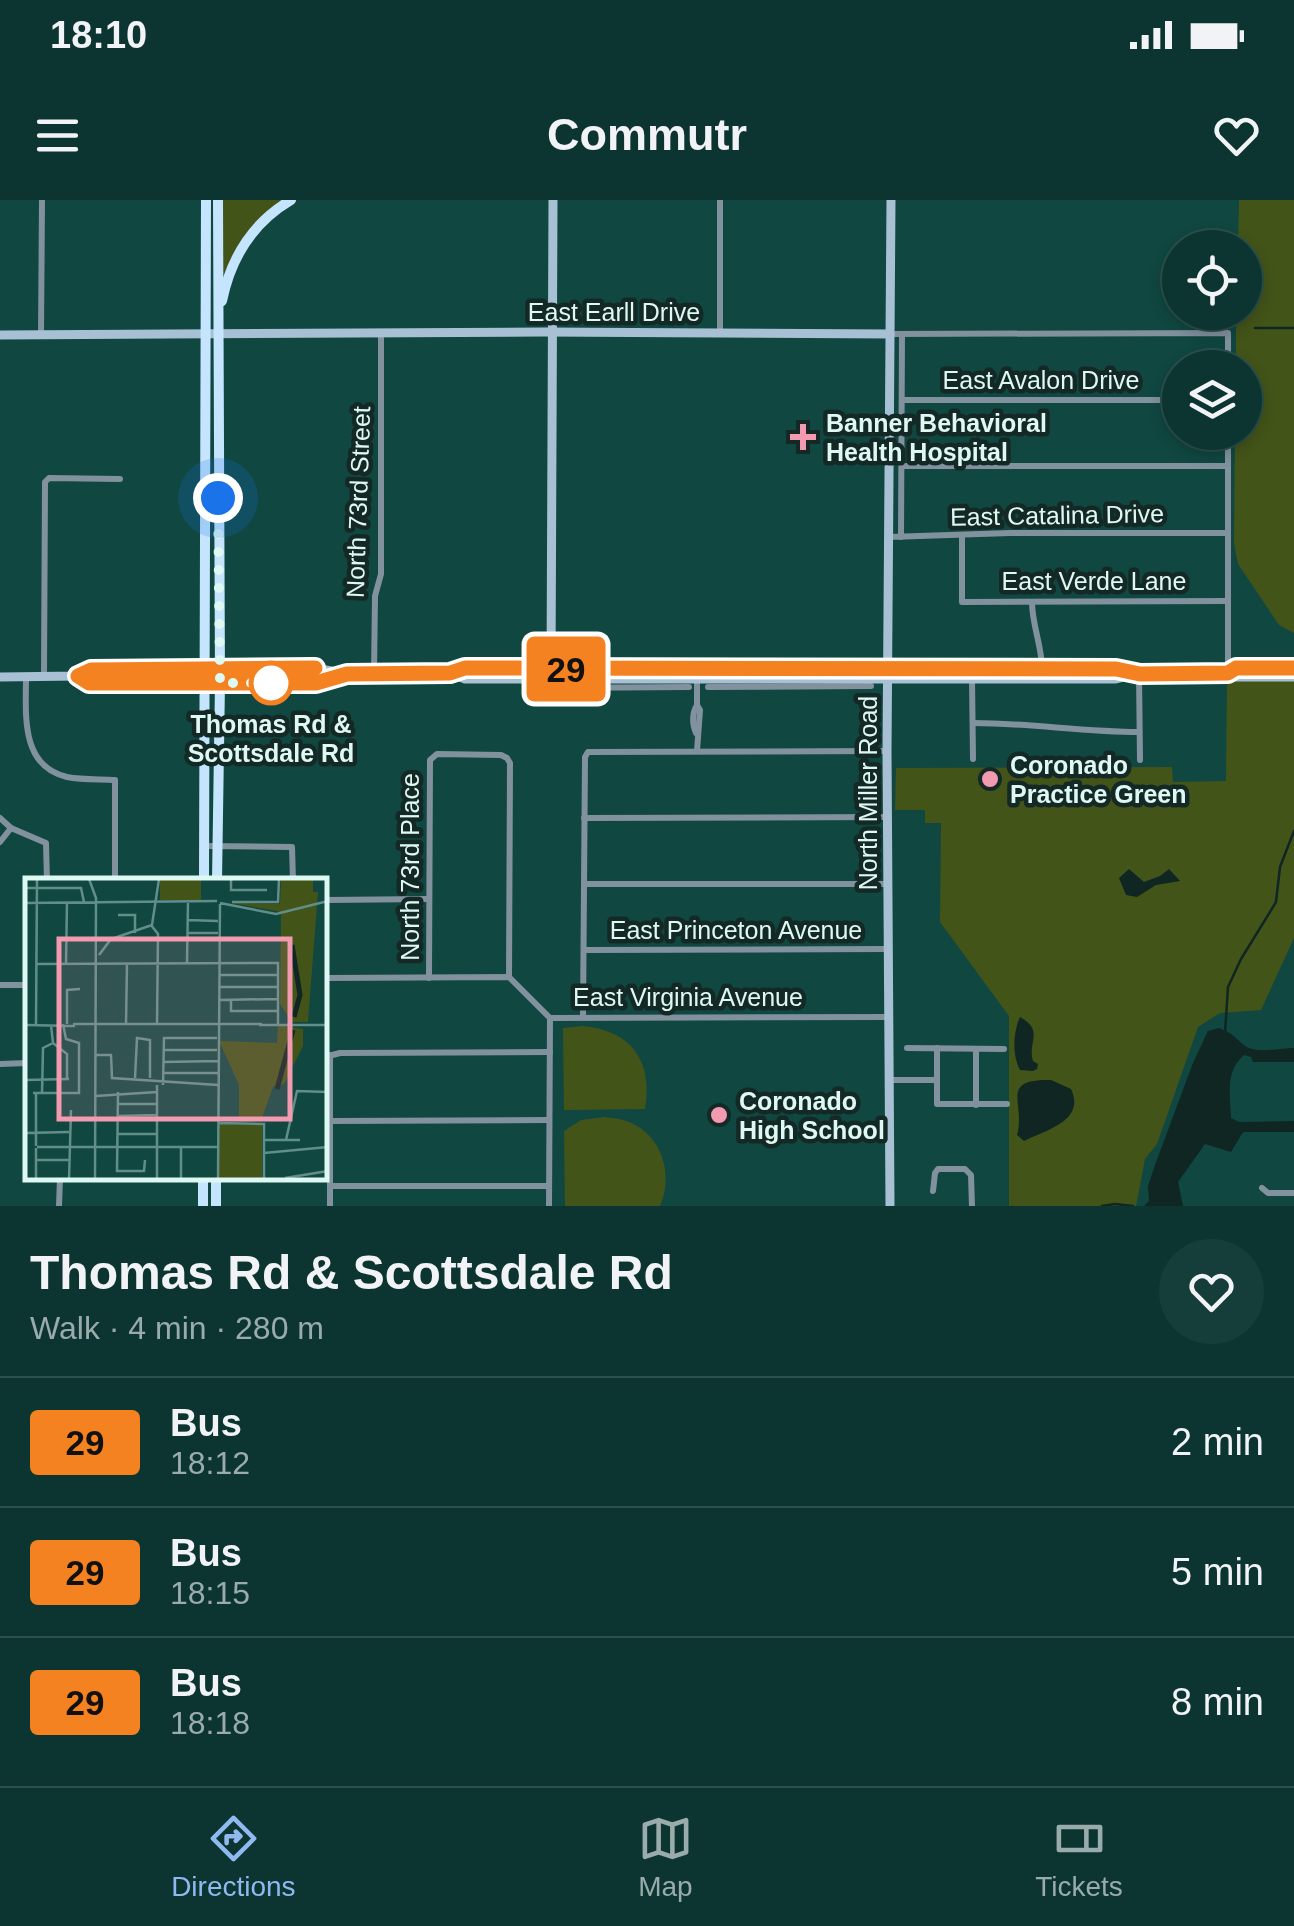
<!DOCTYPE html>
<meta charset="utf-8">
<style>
:root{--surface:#0c3531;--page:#153d39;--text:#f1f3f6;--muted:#9aabab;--line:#2c504d;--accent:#90b9f0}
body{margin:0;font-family:Arial,sans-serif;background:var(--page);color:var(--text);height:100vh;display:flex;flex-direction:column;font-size:38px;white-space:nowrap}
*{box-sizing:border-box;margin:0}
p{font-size:32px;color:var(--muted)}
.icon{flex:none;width:55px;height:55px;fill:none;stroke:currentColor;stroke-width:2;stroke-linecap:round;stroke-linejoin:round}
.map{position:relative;height:1006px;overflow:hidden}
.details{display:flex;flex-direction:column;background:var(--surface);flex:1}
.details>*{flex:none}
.badge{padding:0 20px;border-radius:8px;font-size:35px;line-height:65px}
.controls{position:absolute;left:1162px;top:30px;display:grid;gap:20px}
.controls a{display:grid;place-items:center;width:100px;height:100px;border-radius:50%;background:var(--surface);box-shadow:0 5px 15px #0003,0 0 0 2px var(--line);font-size:50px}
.you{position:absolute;width:50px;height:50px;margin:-25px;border:8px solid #fff;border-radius:50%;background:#1a73e8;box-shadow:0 0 0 15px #1a73e833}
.map>.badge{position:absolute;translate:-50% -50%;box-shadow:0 0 0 5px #fff}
.round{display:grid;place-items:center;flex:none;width:105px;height:105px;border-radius:52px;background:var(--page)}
.head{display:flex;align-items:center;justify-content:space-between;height:170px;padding:0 30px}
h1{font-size:48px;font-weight:700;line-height:75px}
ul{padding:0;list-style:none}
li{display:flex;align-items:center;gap:30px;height:130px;padding:0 30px;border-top:2px solid var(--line)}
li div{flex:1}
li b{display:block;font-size:38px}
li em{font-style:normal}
li .badge{min-width:110px;font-weight:700;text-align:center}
.status{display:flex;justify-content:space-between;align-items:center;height:70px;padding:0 50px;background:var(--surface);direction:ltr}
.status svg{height:28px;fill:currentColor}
header{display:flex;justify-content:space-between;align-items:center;height:130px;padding:0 30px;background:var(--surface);font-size:45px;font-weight:700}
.tab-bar{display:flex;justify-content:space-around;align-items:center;height:140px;border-top:2px solid var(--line);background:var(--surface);font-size:28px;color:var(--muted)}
.tab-bar a{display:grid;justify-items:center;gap:5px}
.tab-bar .active{color:var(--accent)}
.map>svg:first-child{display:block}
</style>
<div class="status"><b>18:10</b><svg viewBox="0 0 49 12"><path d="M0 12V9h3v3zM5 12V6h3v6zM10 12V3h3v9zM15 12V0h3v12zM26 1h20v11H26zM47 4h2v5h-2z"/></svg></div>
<header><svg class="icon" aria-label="menu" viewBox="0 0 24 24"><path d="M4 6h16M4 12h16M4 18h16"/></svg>Commutr<svg class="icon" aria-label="heart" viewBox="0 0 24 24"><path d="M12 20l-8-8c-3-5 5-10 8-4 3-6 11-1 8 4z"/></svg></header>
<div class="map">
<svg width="1294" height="1006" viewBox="0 0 1294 1006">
<rect width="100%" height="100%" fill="#104741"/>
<g fill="#435419">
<path d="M221 0H283C252 22 238 41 223 76Z"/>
<path d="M1239 0H1294V433L1279 425 1238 364 1234 343 1235 233 1245 232V168L1236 167V113L1245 112V48L1238 47Z"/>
<path d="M1227 481H1294V738L1261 810 1220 813 1198 827 1157 944 1145 959 1136 1006H1009V816L940 722 941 623H925V610H895L896 568 1172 567 1173 582 1226 581Z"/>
<path d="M583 826C632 831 653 861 645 909L564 910 563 828Z"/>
<path d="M604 917C612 918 622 919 629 922 662 935 674 975 660 1006H565L564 931 581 920Z"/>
</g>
<g fill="#0f2622">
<path d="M1129 669 1144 682 1160 676 1169 669 1180 681 1156 685 1137 697 1126 695 1119 678Z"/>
<path d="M1020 817C1045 831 1027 842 1033 861L1038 864 1037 869 1033 871 1020 870C1012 855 1013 832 1020 817Z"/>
<path d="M1219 828C1233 833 1235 838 1245 846 1257 854 1280 848 1294 848V862H1253L1251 857 1244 855C1225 871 1230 895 1231 918L1239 922 1294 921V932H1243L1231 952 1205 944 1178 982 1183 1006H1144L1149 1001 1148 986 1155 965 1193 863 1208 831Z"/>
<path d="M1051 880 1071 889C1086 921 1046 930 1024 941L1017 935C1026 903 998 879 1051 880Z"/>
</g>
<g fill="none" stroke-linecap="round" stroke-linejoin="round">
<g stroke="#0f2622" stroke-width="2.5">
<path d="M1255 128H1294"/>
<path d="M1225 833 1228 787 1241 759 1276 702 1280 667 1294 631"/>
<path d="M1102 1006 1115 1004 1133 1006"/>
</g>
<g stroke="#82919e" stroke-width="6">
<path d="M720 132V0"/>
<path d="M890 134 1228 133V168"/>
<path d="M41 135 42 0"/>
<path d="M903 200H1180"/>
<path d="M1228 232V473"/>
<path d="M902 266H1227"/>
<path d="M962 336V402L1226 401"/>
<path d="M889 337 1010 333H1227"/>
<path d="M901 337 902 134"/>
<path d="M1032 402C1032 425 1042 446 1042 469"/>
<path d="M1139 473 1140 560"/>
<path d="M374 474 375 396 381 374V133"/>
<path d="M44 476 45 282 49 278 120 279"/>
<path d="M26 477C26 514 20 566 67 577 83 580 100 579 115 580V681"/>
<path d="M972 479 973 559"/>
<path d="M708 487 871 486"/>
<path d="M552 488 689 487"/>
<path d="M973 523C1029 523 1083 532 1139 532"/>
<path d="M696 533C692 524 692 513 697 505"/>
<path d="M697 551 700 510 697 505V478"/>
<path d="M0 618 11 628 46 643 47 681"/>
<path d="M584 618 888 617"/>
<path d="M0 642 11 628"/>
<path d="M204 646 292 647 293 681"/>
<path d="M584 684H887"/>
<path d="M325 700 429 699"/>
<path d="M584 750 889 749"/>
<path d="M325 778 509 777 550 818 889 817"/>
<path d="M429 778 430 560 437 554 501 555 507 558 510 563 509 777"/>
<path d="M0 785H28"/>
<path d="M583 817 585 557 588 552 887 551"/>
<path d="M907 848 1004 849"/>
<path d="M330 855V1006"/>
<path d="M325 857 340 853 550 852"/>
<path d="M0 864 28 863"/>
<path d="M889 880H937V904H1007"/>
<path d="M937 880V848"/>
<path d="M976 905V849"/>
<path d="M330 921 549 920"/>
<path d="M331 986H549"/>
<path d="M1262 988 1268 993H1294"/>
<path d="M933 991 935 973 938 969H965L971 975 972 1006"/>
<path d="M59 1006 60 978"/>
<path d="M549 1006 550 818"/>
</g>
<g stroke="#a8c0d4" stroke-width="9">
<path d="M0 135 544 132 890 134"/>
<path d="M551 471 553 0"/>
<path d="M451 473 465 479H1116L1132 475"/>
<path d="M1228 473 1237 468H1294"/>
<path d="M78 476 89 483H316L343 475"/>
<path d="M0 477 78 476 91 470 315 468 347 474 451 473 465 469H1116L1139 473H1228L1236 477H1294"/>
<path d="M890 1006 887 551 891 0"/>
</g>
<g stroke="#c5e4fe" stroke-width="10">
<path d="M222 101C231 57 252 23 291 0"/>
<path d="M204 681 206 0"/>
<path d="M217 681 220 483 218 0"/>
<path d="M203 1006V978"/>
<path d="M216 1006V978"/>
</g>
</g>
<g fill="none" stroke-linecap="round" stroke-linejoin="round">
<g stroke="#fff" stroke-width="22">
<path id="line" d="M315 468 91 470 78 476 89 483H316L347 474 450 473 465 468 1116 469 1140 474 1228 473 1236 468H1294"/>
</g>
<use href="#line" stroke="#f58220" stroke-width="15"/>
<path stroke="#def9f4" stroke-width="10" stroke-dasharray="0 18" d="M218 298 220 483H271"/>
</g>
<g fill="#f29ab0" stroke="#142926" stroke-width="4">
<path d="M798 222h10v10h10v10h-10v10h-10v-10h-10v-10h10z"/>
<circle cx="990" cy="579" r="10"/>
<circle cx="719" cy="915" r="10"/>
</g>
<circle fill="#fff" stroke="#f58220" stroke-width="5" cx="271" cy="483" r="20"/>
<g text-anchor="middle" stroke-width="9" stroke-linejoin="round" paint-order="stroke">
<g font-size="25" fill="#def9f4" stroke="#142926">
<text x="614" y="121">East Earll Drive</text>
<text x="1041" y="189">East Avalon Drive</text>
<text transform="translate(358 302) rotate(-88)" y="9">North 73rd Street</text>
<text transform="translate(1057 315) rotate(-1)" y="9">East Catalina Drive</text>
<text x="1094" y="390">East Verde Lane</text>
<text transform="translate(868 593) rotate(-90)" y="9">North Miller Road</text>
<text transform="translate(410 667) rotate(-90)" y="9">North 73rd Place</text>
<text x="736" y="739">East Princeton Avenue</text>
<text x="688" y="806">East Virginia Avenue</text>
</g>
<g font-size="25" font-weight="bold" fill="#def9f4" stroke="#142926" text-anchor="start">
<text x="826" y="232">Banner Behavioral<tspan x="826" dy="29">Health Hospital</tspan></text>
<text x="1010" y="574">Coronado<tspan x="1010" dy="29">Practice Green</tspan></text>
<text x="739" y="910">Coronado<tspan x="739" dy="29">High School</tspan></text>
</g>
<g font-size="25" font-weight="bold" fill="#def9f4" stroke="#142926">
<text x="271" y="533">Thomas Rd &amp;<tspan x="271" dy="29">Scottsdale Rd</tspan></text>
</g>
</g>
<g transform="translate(25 678)">
<rect width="302" height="302" fill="#104741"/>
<path d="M135 1H176V22H135ZM256 1H288V14H293L283 144H267L255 126 256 34 207 25 255 26ZM253 147 278 151V168L259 206 248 209 236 243 214 244V207L194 163 252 165ZM194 246 237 247V302H194Z" fill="#435419"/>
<path fill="none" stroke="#0f2622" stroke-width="5" d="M267 67 275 117 269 139M252 211 268 152"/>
<path fill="none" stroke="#628e89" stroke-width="2.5" d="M64 1 71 20 70 302M206 1V12H242M0 10H56L59 24M207 24H253L254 1M0 25 192 23M195 25 251 36 303 23M93 37H110V55M162 42 193 43M126 47 133 56 132 147M162 55H193M74 77 86 61 127 47 134 1M162 85 163 24M11 86 253 85V146M41 86 42 24M195 97H253M195 109H253M193 122 253 121M206 122V133H253M42 146V112L55 111M48 146H237M101 146 102 85M0 147 50 148M11 147 12 1M26 147 28 165 42 176V201M234 147H303M138 172H192M70 177H86L87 200 193 207M138 184 193 183M138 195H193M110 200 112 160 125 162V200M0 202 44 201M138 207 139 160H192M93 214 92 293H119L120 282M8 215H54V165L41 161 38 146M17 216 18 170 28 165M71 218 132 214M93 226H132M93 238 132 237M193 245 239 246V302M0 255 44 254M93 256H131M239 262H275M261 262 272 213 303 214M11 268V216M12 269H193M239 275 303 269M11 282H44M260 300 303 293M11 302V270M44 302 46 232M132 302V207M156 302V269M193 302 195 26"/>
<path fill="#f29ab0" fill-opacity="0.15" stroke="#f29ab0" stroke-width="5" d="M34 61H265V241H34Z"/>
<rect width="302" height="302" fill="none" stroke="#def9f4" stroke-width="5"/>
</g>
</svg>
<div class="controls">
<a><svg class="icon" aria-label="locate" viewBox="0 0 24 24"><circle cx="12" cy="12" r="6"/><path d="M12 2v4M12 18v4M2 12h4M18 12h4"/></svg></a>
<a><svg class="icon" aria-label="layers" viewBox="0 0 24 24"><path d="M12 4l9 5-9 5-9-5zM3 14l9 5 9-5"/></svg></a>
</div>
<div class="you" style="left:218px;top:298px"></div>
<b class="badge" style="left:566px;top:469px;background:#f58220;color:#111">29</b>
</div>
<section class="details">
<div class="head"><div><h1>Thomas Rd &amp; Scottsdale Rd</h1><p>Walk · 4 min · 280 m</p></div><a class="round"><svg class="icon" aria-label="heart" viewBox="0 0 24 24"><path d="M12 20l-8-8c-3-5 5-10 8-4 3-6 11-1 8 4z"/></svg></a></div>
<ul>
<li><span class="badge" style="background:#f58220;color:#111">29</span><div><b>Bus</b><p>18:12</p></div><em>2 min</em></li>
<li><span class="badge" style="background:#f58220;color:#111">29</span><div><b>Bus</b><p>18:15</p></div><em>5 min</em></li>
<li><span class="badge" style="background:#f58220;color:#111">29</span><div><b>Bus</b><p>18:18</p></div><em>8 min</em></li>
</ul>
</section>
<nav class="tab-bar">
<a class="active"><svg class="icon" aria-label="directions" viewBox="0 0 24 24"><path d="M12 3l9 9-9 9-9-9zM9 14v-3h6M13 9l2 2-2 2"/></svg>Directions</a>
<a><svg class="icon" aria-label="map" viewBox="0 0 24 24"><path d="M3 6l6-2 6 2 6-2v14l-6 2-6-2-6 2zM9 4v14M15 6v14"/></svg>Map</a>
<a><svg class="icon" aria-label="tickets" viewBox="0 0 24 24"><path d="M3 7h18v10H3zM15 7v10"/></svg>Tickets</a>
</nav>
